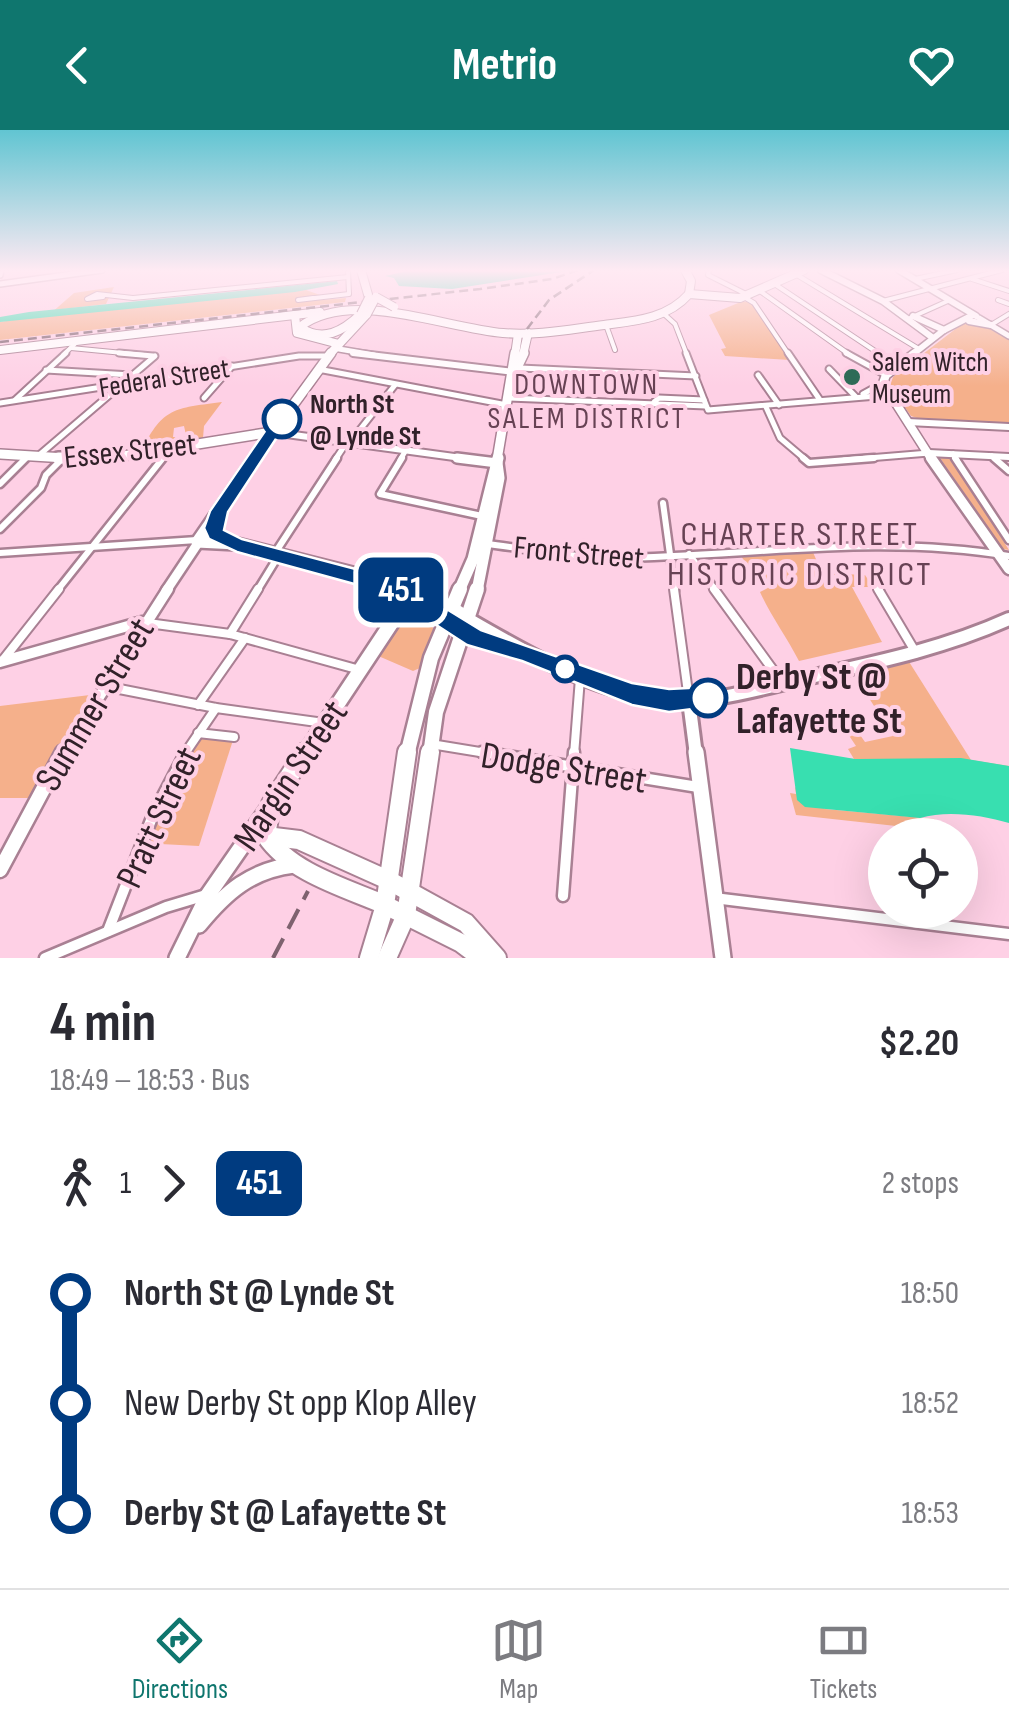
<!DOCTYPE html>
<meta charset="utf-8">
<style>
:root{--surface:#fff;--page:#f2f2f3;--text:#2b2b33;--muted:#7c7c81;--line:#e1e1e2;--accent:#0f766e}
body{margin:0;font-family:"Sofia Sans Condensed",sans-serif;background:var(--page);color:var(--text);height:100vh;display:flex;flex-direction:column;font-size:38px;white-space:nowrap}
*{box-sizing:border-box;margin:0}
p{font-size:32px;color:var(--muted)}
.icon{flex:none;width:55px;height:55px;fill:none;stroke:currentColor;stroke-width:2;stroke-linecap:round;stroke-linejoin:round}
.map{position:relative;height:828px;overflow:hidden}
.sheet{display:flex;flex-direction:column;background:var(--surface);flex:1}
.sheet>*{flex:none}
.badge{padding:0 20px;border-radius:15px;font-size:35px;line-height:65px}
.tools{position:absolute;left:868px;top:688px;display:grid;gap:20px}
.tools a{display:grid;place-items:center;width:110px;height:110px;border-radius:50%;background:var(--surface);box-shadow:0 10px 40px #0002;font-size:50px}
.map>.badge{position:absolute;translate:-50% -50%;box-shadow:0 0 0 5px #fff}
.legs{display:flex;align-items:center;gap:15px;height:110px;padding:0 50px;font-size:32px}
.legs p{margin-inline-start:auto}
.headline{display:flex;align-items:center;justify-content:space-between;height:170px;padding:0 50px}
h1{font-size:55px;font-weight:700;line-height:75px}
ul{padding:0 50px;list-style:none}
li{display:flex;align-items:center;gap:35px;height:110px;font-size:38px}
li i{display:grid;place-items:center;width:15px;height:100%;margin:0 12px;background:currentColor}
li i::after{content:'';width:25px;height:25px;margin:-12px;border:8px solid;border-radius:50%;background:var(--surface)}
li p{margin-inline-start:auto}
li:first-child i{background:linear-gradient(#0000 50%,currentColor 0)}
li:last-child i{background:linear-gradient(currentColor 50%,#0000 0)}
header{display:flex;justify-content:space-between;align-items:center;height:130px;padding:0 50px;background:var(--accent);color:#fff;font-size:45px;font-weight:700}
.tab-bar{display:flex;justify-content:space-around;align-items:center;height:140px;border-top:2px solid var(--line);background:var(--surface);font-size:28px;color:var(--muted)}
.tab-bar a{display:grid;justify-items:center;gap:5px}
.tab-bar .selected{color:var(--accent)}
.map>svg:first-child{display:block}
</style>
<header><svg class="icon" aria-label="back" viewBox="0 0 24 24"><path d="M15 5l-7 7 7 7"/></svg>Metrio<svg class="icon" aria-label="heart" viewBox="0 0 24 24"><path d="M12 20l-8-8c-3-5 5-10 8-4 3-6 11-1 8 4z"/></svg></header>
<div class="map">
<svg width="1009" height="828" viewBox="0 0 1009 828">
<rect width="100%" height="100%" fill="#fed0e5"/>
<g fill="#f5b08b">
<path d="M114 157 106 174 63 179 56 183 306 160 320 165 321 170 346 168 345 172 0 210V192L50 184 74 163Z"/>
<path d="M743 171 752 173 790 230 725 226 721 219 726 218 709 185Z"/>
<path d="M962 194H981L1009 210V294L920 289 911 286 890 256 893 247Z"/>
<path d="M222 272 204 296 203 308 180 310 186 305 184 296 174 298 173 307H178L175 312 144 316C164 276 179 278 222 272Z"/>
<path d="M940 328H952L1009 420 1003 419Z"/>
<path d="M812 420 822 443 865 445 873 457H852L882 512 799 531C786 506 771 486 760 462L766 459 740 425Z"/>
<path d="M409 476 426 485 434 500 420 538 413 541 376 525Z"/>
<path d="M906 527 971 630 1009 636 933 648 832 627 854 629 848 619 856 616 844 598 853 595 865 612 893 606 850 538Z"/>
<path d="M90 565 32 668H0V576Z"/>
<path d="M197 603 234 607 199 716 141 713Z"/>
<path d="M795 657 825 679 935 689 942 705H900L896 696 796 685 790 663 796 664Z"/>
</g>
<g fill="#38dfb0">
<path d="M411 140H574L452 159 399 156 394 148 385 146Z"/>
<path d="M337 151 338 154 295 162 0 192V187L29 182Z"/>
<path d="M790 618 855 629 961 628 1009 636V693C982 685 947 680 920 688L805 677 797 670Z"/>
</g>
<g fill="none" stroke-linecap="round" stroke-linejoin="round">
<g stroke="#a98093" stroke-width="6">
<g id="minor-far4">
<path d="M709 140 708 145 746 164"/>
<path d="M797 145 919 219"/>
<path d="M915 149 957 140"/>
<path d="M972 149 1009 161"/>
<path d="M776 155 881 225"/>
<path d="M760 161 850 225"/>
<path d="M103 167 87 169 97 164 133 168 348 147"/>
<path d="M744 167 754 173 789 225"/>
<path d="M313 168 298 170 349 164 348 140"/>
<path d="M998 170 1009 174"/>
<path d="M883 171 1002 140"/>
<path d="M664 184 675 194 687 225"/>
<path d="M910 188 950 170"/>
<path d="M606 195 615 220"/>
<path d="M991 195 1009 184"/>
<path d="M71 218 144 225"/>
<path d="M63 225 79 210"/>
</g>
</g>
<g stroke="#a98093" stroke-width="9">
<g id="minor-far3">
<path d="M119 223 153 226"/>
<path d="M686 223 708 280 889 265"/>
<path d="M788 223 820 270"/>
<path d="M846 223 886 245"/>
<path d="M877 223 897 236"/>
<path d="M520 238 696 246"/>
<path d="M318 239 507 275"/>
<path d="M829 239 856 267"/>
<path d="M46 240 131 245"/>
<path d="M758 245 779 275"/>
<path d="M863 264 883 253"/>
<path d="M204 268 232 236"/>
<path d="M509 268 706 276"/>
<path d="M15 270 66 223"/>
<path d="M654 272 659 268 704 270"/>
<path d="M0 273 299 226H328"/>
<path d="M766 277 780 308 806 330"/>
<path d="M351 311 395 255"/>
<path d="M953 324 957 330"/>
<path d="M38 326 155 226"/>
<path d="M992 326 997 330"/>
<path d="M23 330 27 326"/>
<path d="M161 330 169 320"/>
<path d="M335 330 347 312"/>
<path d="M400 330 406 320"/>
<path d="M844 330 929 323"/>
</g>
</g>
<g stroke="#a98093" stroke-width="11">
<g id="minor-far2">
<path d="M402 328 380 364 482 386"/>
<path d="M803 328 809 333 874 328"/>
<path d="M955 328 1009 410"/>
<path d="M994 328 1009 341"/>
<path d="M0 354 26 328"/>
<path d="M663 373 675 461"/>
<path d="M0 399 41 358 46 345 61 330"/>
<path d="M487 414C529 419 575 428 617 428 749 426 879 404 1009 426"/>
<path d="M0 423 197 410"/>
<path d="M275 423 337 328"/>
<path d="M689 424 716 461"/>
<path d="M875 453 880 461"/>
<path d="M57 461 163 328"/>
<path d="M257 461 279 425"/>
</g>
</g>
<g stroke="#a98093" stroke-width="12">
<g id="minor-far1">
<path d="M674 459 689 570"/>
<path d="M714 459 781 551"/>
<path d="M878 459 916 523"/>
<path d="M148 493 230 504 360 540"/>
<path d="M230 504 258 459"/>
<path d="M3 530 59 459"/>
<path d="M104 556 216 578 324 593"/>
<path d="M198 575 245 508"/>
<path d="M198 603 234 607"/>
<path d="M431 614 498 625"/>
<path d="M184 625 216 578"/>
<path d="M574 625 580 548"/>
</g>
</g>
<g stroke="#a98093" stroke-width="15">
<g id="minor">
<path d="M482 622 698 657"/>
<path d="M563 766 574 622"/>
<path d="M714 768 1009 804"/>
<path d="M108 801 153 685 186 622"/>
<path d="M45 828 166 777 206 765"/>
</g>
</g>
<g stroke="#a98093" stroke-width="8">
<g id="tertiary-far4">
<path d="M0 145 1 140"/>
<path d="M0 154 102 140"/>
<path d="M979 188 1009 206"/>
<path d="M339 214V219L374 225"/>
</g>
</g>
<g stroke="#a98093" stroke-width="10">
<g id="tertiary-far3">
<path d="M353 223 515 242"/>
<path d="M908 292 1009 297"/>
<path d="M272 302 476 330"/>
<path d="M929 323 1009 327"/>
</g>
</g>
<g stroke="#a98093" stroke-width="14">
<g id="tertiary-far2">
<path d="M457 328 497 333"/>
<path d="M166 461 198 413"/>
</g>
</g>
<g stroke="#a98093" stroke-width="15">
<g id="tertiary-far1">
<path d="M0 532 142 492"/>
<path d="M62 625 168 459"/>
</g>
</g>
<g stroke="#a98093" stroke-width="19">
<path id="tertiary" d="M0 740 63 622"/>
</g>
<g stroke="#a98093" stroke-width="9">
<g id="secondary-far4">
<path d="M821 140 883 171 933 208"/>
<path d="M899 140 976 186"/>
<path d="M913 186 944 200"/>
<path d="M969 191 991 195"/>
<path d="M912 225 944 200 973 185"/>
</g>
</g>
<g stroke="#a98093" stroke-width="11">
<path id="secondary-far3" d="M915 223 886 245 883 253 932 330"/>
</g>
<g stroke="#a98093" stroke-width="15">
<path id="secondary-far2" d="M931 328 1009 439"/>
</g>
<g stroke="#a98093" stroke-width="18">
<g id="secondary-far1">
<path d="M468 489C525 522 585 557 651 568 704 577 758 559 810 547 878 532 945 518 1009 489"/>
<path d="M464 501 514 520"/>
<path d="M689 571 696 625"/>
</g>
</g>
<g stroke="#a98093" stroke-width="20">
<g id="secondary">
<path d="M696 622 723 828"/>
<path d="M199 795C226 762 251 740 294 735"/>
<path d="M177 828 208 765 267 680"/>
</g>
</g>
<g stroke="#a98093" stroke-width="10">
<g id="primary-far4">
<path d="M685 140 691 151 689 164"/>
<path d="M295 185 297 203 339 214"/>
<path d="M0 220 320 182"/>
<path d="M329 225 367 184"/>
</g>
</g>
<g stroke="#a98093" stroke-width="12">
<g id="primary-far3">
<path d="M0 324 98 330 272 302"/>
<path d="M253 330 331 223"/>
</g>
</g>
<g stroke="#a98093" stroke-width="16">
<g id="primary-far2">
<path d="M58 328H113"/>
<path d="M255 328 197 412 237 414 424 461"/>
</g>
</g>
<g stroke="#a98093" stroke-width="19">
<g id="primary-far1">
<path d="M420 459 468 489"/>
<path d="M404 461 464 501"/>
<path d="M304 625 410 465"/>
</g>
</g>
<g stroke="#a98093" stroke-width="22">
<g id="primary">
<path d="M305 622 271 674 266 706C291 743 346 758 385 775L369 828"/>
<path d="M266 706 299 710 388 750"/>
<path d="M387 828 406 785"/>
</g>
</g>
<g stroke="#a98093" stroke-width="10">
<g id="trunk-far4">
<path d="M361 140 369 168"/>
<path d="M361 184C343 201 323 213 300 197 350 158 445 198 503 203 537 206 571 199 604 195 635 191 667 189 689 164L740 168 804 140"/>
<path d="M515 225 518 204"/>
<path d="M523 225 528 203"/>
</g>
</g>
<g stroke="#a98093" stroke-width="12">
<g id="trunk-far3">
<path d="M515 242 524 223"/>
<path d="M497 330 515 223"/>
</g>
</g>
<g stroke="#a98093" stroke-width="16">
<g id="trunk-far2">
<path d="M459 461 473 429 498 328"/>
<path d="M477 461 499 348 497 333"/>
</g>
</g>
<g stroke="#a98093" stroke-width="19">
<g id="trunk-far1">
<path d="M407 625 431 528 460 459"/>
<path d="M430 625 436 582 477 459"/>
</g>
</g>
<g stroke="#a98093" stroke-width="22">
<g id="trunk">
<path d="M407 622 385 775 461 813 481 828"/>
<path d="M388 750 466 793 497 828"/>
<path d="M406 785 430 622"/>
</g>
</g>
<use href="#minor-far4" stroke="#fff" stroke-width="4"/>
<use href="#minor-far3" stroke="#fff" stroke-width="5"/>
<use href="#minor-far2" stroke="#fff" stroke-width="6"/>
<use href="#minor-far1" stroke="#fff" stroke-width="8"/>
<use href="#minor" stroke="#fff" stroke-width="10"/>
<use href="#tertiary-far4" stroke="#fff" stroke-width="5"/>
<use href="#tertiary-far3" stroke="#fff" stroke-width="6"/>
<use href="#tertiary-far2" stroke="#fff" stroke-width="9"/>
<use href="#tertiary-far1" stroke="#fff" stroke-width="10"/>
<use href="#tertiary" stroke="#fff" stroke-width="14"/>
<use href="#secondary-far4" stroke="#fff" stroke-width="6"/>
<use href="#secondary-far3" stroke="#fff" stroke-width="8"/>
<use href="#secondary-far2" stroke="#fff" stroke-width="10"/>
<use href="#secondary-far1" stroke="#fff" stroke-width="12"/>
<use href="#secondary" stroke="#fff" stroke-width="15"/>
<use href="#primary-far4" stroke="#fff" stroke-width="8"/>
<use href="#primary-far3" stroke="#fff" stroke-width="9"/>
<use href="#primary-far2" stroke="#fff" stroke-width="11"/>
<use href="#primary-far1" stroke="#fff" stroke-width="14"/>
<use href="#primary" stroke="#fff" stroke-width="18"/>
<use href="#trunk-far4" stroke="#fff" stroke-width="8"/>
<use href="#trunk-far3" stroke="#fff" stroke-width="9"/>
<use href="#trunk-far2" stroke="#fff" stroke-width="11"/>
<use href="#trunk-far1" stroke="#fff" stroke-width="14"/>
<use href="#trunk" stroke="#fff" stroke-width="18"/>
<g stroke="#7e626f" stroke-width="2.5" stroke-dasharray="9 5" stroke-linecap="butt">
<path d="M527 199 549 170 594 140"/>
<path d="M0 212 480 159 552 149 578 140"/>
</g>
<path stroke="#7e626f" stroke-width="4" stroke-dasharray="22 11" stroke-linecap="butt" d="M273 828 308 761"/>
<g stroke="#a98093" stroke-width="10" stroke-linecap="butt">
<path id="primary-bridge" d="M367 184 376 167"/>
</g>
<g stroke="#a98093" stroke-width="10" stroke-linecap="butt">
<g id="trunk-bridge">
<path d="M376 167 394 177"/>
<path d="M361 184 369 168"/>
</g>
</g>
<use href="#primary-bridge" stroke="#fff" stroke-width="8"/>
<use href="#trunk-bridge" stroke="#fff" stroke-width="8"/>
</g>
<linearGradient id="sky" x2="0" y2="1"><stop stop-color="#61c5d2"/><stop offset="0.55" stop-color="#ffeaf3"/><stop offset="1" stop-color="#ffeaf3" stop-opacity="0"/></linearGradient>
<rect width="1009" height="256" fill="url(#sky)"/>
<path fill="#003b80" stroke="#fff" stroke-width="2.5" d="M276 285 289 289 228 382 224 400 242 409 401 451 481 500 632 553 669 559 708 557 716 560 720 568 716 576 669 582 632 575 522 531 467 515 387 463 237 422 209 409 204 398 210 381Z"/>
<circle fill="#2e6b57" stroke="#fed0e5" stroke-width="4" cx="852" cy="247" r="10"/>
<g fill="#fff" stroke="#003b80" stroke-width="5">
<circle cx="282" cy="289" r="18"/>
<circle cx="565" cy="539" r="12"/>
<circle cx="708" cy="568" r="18"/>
</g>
<g text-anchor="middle" stroke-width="8" stroke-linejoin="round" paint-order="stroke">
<g font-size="28" fill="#312129" stroke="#fed0e5" text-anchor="start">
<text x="872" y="241">Salem Witch<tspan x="872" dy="32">Museum</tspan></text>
</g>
<g font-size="28" fill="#312129" stroke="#fed0e5">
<text transform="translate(164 247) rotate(-9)" y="10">Federal Street</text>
</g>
<g font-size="28" font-weight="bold" fill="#312129" stroke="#fed0e5" text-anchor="start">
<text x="310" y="283">North St<tspan x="310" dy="32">@ Lynde St</tspan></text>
</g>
<g font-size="30" letter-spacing="2.5" fill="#674254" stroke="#fed0e5">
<text x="587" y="264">DOWNTOWN<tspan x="587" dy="34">SALEM DISTRICT</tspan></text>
</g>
<g font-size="32" fill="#312129" stroke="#fed0e5">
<text transform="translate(130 320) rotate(-6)" y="11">Essex Street</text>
<text transform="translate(579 422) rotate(5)" y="11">Front Street</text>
</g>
<g font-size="35" letter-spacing="2.5" fill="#674254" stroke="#fed0e5">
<text x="800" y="415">CHARTER STREET<tspan x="800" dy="40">HISTORIC DISTRICT</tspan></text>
</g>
<g font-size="38" font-weight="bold" fill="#312129" stroke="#fed0e5" text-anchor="start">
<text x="736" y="559">Derby St @<tspan x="736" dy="44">Lafayette St</tspan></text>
</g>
<g font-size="38" fill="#312129" stroke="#fed0e5">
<text transform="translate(94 574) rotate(-59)" y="13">Summer Street</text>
<text transform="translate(564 637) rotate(9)" y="13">Dodge Street</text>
<text transform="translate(290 645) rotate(-56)" y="13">Margin Street</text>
<text transform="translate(158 687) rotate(-65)" y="13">Pratt Street</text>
</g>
</g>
</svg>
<div class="tools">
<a><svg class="icon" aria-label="locate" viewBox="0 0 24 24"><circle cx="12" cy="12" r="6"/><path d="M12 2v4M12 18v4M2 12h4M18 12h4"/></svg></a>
</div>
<b class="badge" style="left:401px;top:460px;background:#003b80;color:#fff">451</b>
</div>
<section class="sheet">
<div class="headline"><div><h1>4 min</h1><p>18:49 – 18:53 · Bus</p></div><b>$2.20</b></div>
<div class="legs"><svg class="icon" aria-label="walk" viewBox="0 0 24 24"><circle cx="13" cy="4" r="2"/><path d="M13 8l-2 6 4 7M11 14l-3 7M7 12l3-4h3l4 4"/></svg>1<svg class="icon" aria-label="forward" viewBox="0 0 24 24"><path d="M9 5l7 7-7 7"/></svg><b class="badge" style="background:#003b80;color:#fff">451</b><p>2 stops</p></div>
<ul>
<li><i style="color:#003b80"></i><b>North St @ Lynde St</b><p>18:50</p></li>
<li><i style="color:#003b80"></i><span>New Derby St opp Klop Alley</span><p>18:52</p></li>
<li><i style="color:#003b80"></i><b>Derby St @ Lafayette St</b><p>18:53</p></li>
</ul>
</section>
<nav class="tab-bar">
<a class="selected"><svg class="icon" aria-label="directions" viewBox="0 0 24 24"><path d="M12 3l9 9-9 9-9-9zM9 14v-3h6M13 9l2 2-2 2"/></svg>Directions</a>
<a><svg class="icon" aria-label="map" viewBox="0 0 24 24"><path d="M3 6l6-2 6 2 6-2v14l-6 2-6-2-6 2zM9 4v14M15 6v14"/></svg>Map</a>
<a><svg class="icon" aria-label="tickets" viewBox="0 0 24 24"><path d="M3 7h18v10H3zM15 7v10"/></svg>Tickets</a>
</nav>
